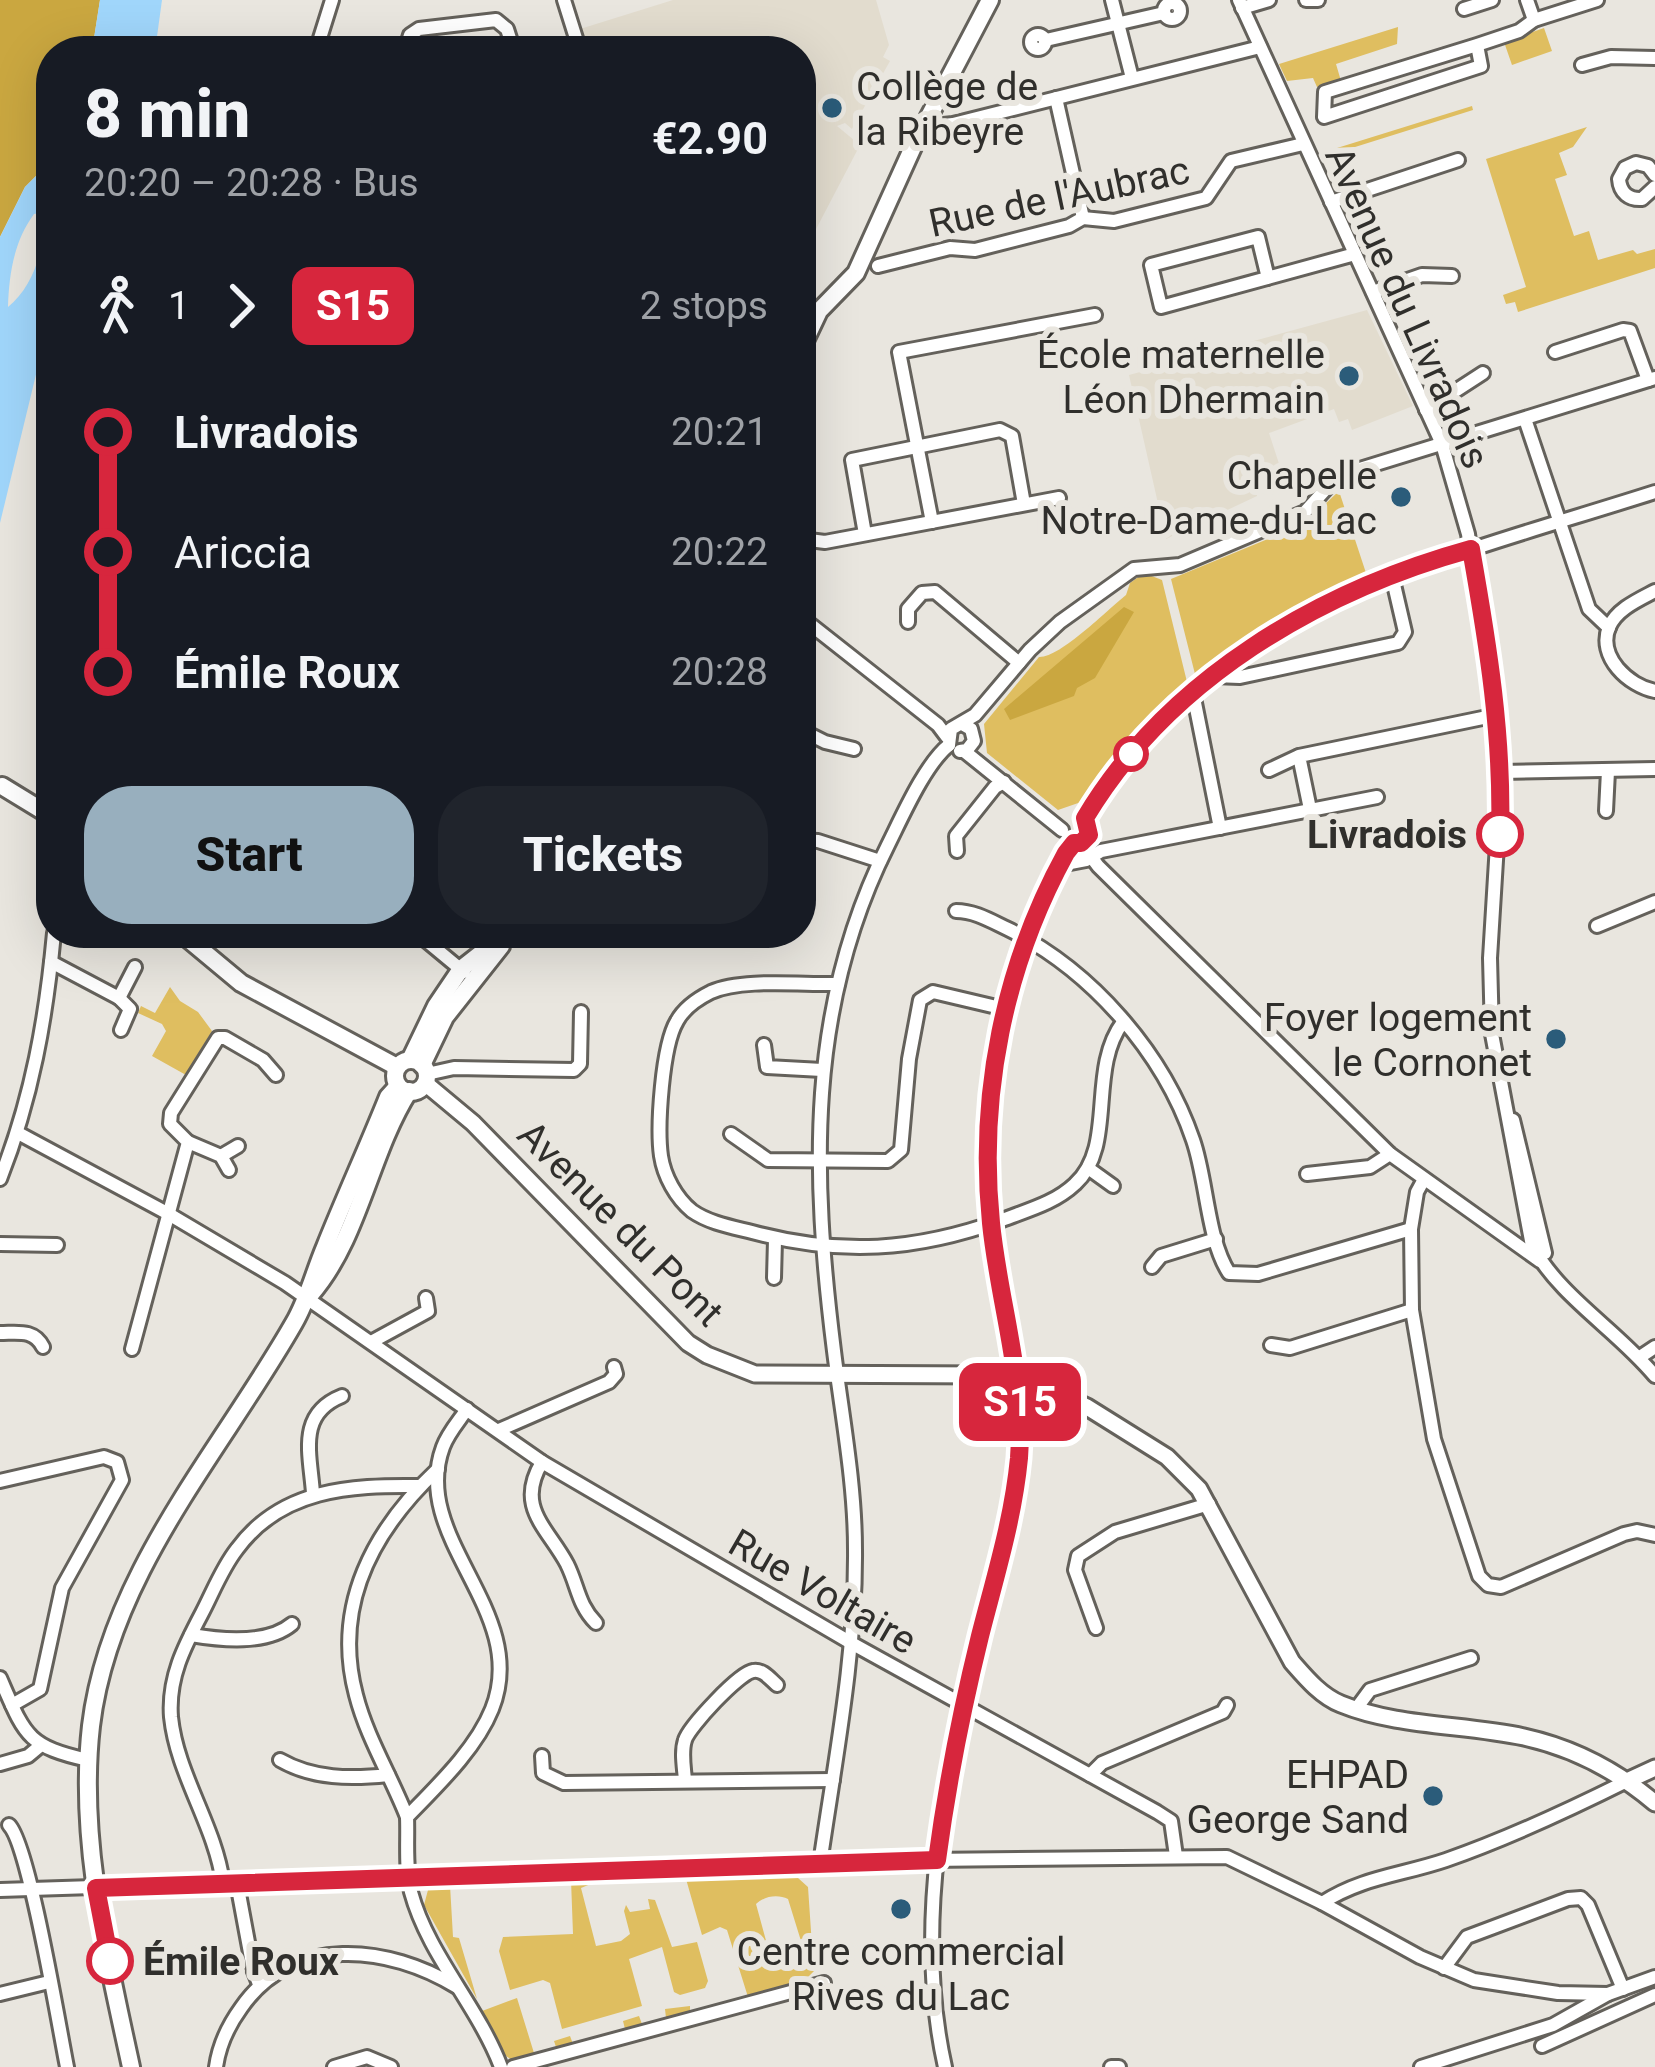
<!DOCTYPE html>
<meta charset="utf-8">
<style>
:root{--surface:#171b24;--page:#20242c;--text:#f1f3f6;--muted:#9ea1a6;--accent:#98afbe}
body{margin:0;font-family:Roboto,sans-serif;background:var(--page);color:var(--text);height:100vh;display:flex;flex-direction:column;font-size:45px;white-space:nowrap}
*{box-sizing:border-box;margin:0}
p{font-size:39px;color:var(--muted)}
.icon{flex:none;width:66px;height:66px;fill:none;stroke:currentColor;stroke-width:2;stroke-linecap:round;stroke-linejoin:round}
.map{position:relative;flex:1;overflow:hidden}
.details{position:absolute;left:36px;top:36px;width:780px;height:912px;display:flex;flex-direction:column;background:var(--surface);border-radius:48px;box-shadow:0 12px 48px #0002}
.details>*{flex:none}
.badge{padding:0 24px;border-radius:18px;font-size:42px;line-height:78px}
.map>.badge{position:absolute;translate:-50% -50%;box-shadow:0 0 0 6px #fff}
.legs{display:flex;align-items:center;gap:18px;height:132px;padding:0 48px;font-size:39px}
.legs p{margin-inline-start:auto}
.overview{display:flex;align-items:center;justify-content:space-between;height:204px;padding:0 48px}
h1{font-size:66px;font-weight:800;line-height:90px}
.action{display:flex;gap:24px;margin-top:auto;padding:24px 48px}
.action a{flex:1;height:138px;border-radius:48px;background:var(--accent);color:#111;font-size:48px;font-weight:800;line-height:138px;text-align:center}
.action a+a{background:var(--page);color:var(--text)}
ul{padding:0 48px;list-style:none}
li{display:flex;align-items:center;gap:42px;height:120px;font-size:45px}
li i{display:grid;place-items:center;width:18px;height:100%;margin:0 15px;background:currentColor}
li i::after{content:'';width:30px;height:30px;margin:-15px;border:9px solid;border-radius:50%;background:var(--surface)}
li p{margin-inline-start:auto}
li:first-child i{background:linear-gradient(#0000 50%,currentColor 0)}
li:last-child i{background:linear-gradient(currentColor 50%,#0000 0)}
.map>svg:first-child{display:block}
</style>
<div class="map">
<svg width="1655" height="2067" viewBox="0 0 1655 2067">
<rect width="100%" height="100%" fill="#e9e6df"/>
<g fill="#e2dcce">
<path d="M673 0H876L889 45 883 57 890 61 852 129 845 123 837 126 860 145 813 235 801 237V51H587L580 29Z"/>
<path d="M1367 310 1413 406 1352 430 1348 419 1339 422 1334 409 1269 433 1283 476 1257 486V496L1166 539 1129 375Z"/>
</g>
<g fill="#dfbe60">
<path d="M1398 27 1397 44 1336 64 1341 81 1317 87 1313 78 1287 81 1279 64Z"/>
<path d="M1544 28 1552 51 1512 65 1504 42Z"/>
<path d="M1472 106 1473 110 1320 158 1321 153Z"/>
<path d="M1587 127 1573 147 1559 153 1567 175 1555 179 1574 236 1589 231 1598 260 1633 250 1637 254 1655 249V268L1518 312 1515 302 1506 304 1503 295 1526 287 1486 159Z"/>
<path d="M1339 491 1366 573 1301 605 1196 678 1171 579 1304 524Z"/>
<path d="M1144 573 1162 580 1188 686 1142 729 1084 801 1058 810 987 753 984 724 1039 657C1060 658 1107 610 1126 595L1130 583Z"/>
<path d="M170 987 180 1001 198 1012 212 1031 186 1075 152 1056 166 1031 162 1024 138 1013 141 1006 155 1013Z"/>
<path d="M778 1875 798 1878 808 1887 812 1946 801 1941 788 1899C778 1894 764 1896 756 1904L773 1966 802 1959V1952L810 1957 815 1970 803 1982 748 1997 727 1930 720 1927 702 1935 686 1879Z"/>
<path d="M605 1878 581 1888 596 1946 621 1941 630 1934 624 1911 626 1905 630 1912 650 1909 648 1899 655 1900 672 1947 697 1942 708 1981 705 1988 680 1995 674 1992 662 1947 629 1959 642 2006 562 2029 550 1983 543 1980 510 1990 499 1951 503 1937 573 1934 571 1880Z"/>
<path d="M438 1885H450L453 1937 459 1938 477 1999 424 1905 428 1890Z"/>
<path d="M517 1998 534 2053 556 2047 554 2041 570 2036 573 2044 625 2029 623 2021 639 2016 642 2024 666 2018 665 2009 690 2006V2015L512 2060 503 2054 482 2011Z"/>
</g>
<g fill="#caa740">
<path d="M0 0H100L92 51H51V161L25 187 0 237Z"/>
<path d="M1124 607 1134 612 1095 678 1077 688 1074 696 1010 720 1004 709Z"/>
</g>
<g fill="#a0d6fb" fill-rule="evenodd">
<path d="M100 0H162L155 51H92Z"/>
<path d="M51 161V342L40 358 0 523V237L25 187ZM41 213C47 245 34 286 8 307 9 274 14 241 34 214Z"/>
</g>
<g fill="none" stroke-linecap="round" stroke-linejoin="round">
<g stroke="#64615b" stroke-width="18">
<g id="minor">
<path d="M564 0 580 51"/>
<path d="M1112 0 1132 78"/>
<path d="M1239 0 1442 444 1468 534 1502 763 1490 958 1492 1034 1532 1246C1561 1298 1617 1330 1655 1376"/>
<path d="M1306 0H1318"/>
<path d="M1527 0 1534 20"/>
<circle cx="1172" cy="11" r="8"/>
<path d="M1242 8 1269 0"/>
<path d="M1464 9 1492 0"/>
<circle cx="1038" cy="42" r="7"/>
<path d="M1046 40 1164 13"/>
<path d="M1477 45 1481 66 1324 117 1325 92 1477 45 1519 31 1534 20 1597 0"/>
<path d="M316 51 332 0"/>
<path d="M405 51 410 35 419 29 496 20 507 29 514 51"/>
<path d="M1582 65 1611 57 1655 58"/>
<path d="M1056 98 1083 218"/>
<path d="M924 127 953 124 1260 47"/>
<path d="M1655 175 1648 166 1636 163 1625 168 1619 179C1620 193 1629 200 1642 199L1655 187"/>
<path d="M1331 202 1458 160"/>
<path d="M878 266 950 248 975 250 1069 226 1083 218 1114 221 1206 198 1231 161 1303 144"/>
<path d="M1268 278 1258 237 1151 265 1161 307 1355 254"/>
<path d="M1373 292 1422 275 1452 276"/>
<path d="M1555 352 1623 330 1630 331 1648 380"/>
<path d="M1426 410 1483 373"/>
<path d="M1525 419 1589 609 1609 628"/>
<path d="M932 522 899 352 1095 315"/>
<path d="M865 534 852 460 1000 430 1012 436 1024 504"/>
<path d="M801 539 825 542 1059 498"/>
<path d="M1655 591C1638 600 1617 609 1609 627 1597 657 1629 686 1655 691"/>
<path d="M801 617 938 725 947 737"/>
<path d="M908 622V609L922 593 935 592 1019 663"/>
<path d="M1214 676 1240 677 1398 643 1405 632 1392 576"/>
<path d="M1193 693 1220 828"/>
<path d="M801 730 825 742 854 749"/>
<path d="M949 745 951 729 975 715 1030 650 1060 622 1134 569 1180 565 1305 512 1334 480 1350 472 1655 378"/>
<path d="M960 751 967 750 974 741 971 729 964 725"/>
<path d="M964 751 1062 830"/>
<path d="M1269 770 1299 756"/>
<path d="M1502 772 1655 769"/>
<path d="M1310 809 1299 756 1497 715"/>
<path d="M1606 811 1608 771"/>
<path d="M1085 818C1213 606 1437 562 1655 492"/>
<path d="M801 840 818 841 880 861"/>
<path d="M1081 843 1098 866 1390 1154 1540 1261"/>
<path d="M957 851 956 836 995 787 1004 782"/>
<path d="M1060 865 1086 860 1101 851 1377 797"/>
<path d="M956 911C975 911 991 921 1008 929 1091 970 1163 1052 1193 1140 1207 1180 1207 1239 1229 1273L1258 1274 1411 1229"/>
<path d="M1597 926 1655 902"/>
<path d="M417 933 464 972"/>
<path d="M51 962 119 998 135 967"/>
<path d="M838 984C803 985 742 978 711 992 697 999 684 1008 677 1021 662 1046 657 1127 661 1156 664 1176 676 1198 692 1211 709 1223 732 1227 752 1232 841 1256 915 1251 1002 1220 1028 1210 1055 1203 1075 1184 1117 1146 1087 1070 1123 1022"/>
<path d="M119 998 130 1009 121 1030"/>
<path d="M764 1045 767 1067 822 1070"/>
<path d="M427 1074 454 1068 574 1070 580 1064 581 1012"/>
<path d="M1513 1120 1545 1253"/>
<path d="M18 1133 167 1213 285 1283 542 1462 853 1644 1157 1812 1171 1821 1176 1856"/>
<path d="M731 1134 768 1160 888 1161 901 1150 909 1059 920 1000 933 992 1005 1009"/>
<path d="M188 1142 221 1156 229 1170"/>
<path d="M221 1156 238 1146"/>
<path d="M1088 1168 1113 1186"/>
<path d="M1307 1174 1370 1167 1390 1154"/>
<path d="M0 1179C32 1098 46 1019 54 933"/>
<path d="M1423 1181 1417 1192 1411 1229 1412 1310 1434 1439 1479 1576 1488 1585 1501 1587 1624 1534 1637 1531 1655 1535"/>
<path d="M0 1244 57 1245"/>
<path d="M1152 1267 1161 1256 1216 1239"/>
<path d="M774 1278 775 1240"/>
<path d="M0 1333C18 1333 34 1329 43 1347"/>
<path d="M373 1341 428 1311 426 1298"/>
<path d="M1271 1345 1290 1348 1412 1310"/>
<path d="M132 1349 188 1142 170 1124 171 1113 218 1038H225L263 1060 276 1075"/>
<path d="M1640 1357 1655 1347"/>
<path d="M467 1409C459 1421 448 1433 443 1447 409 1539 531 1611 492 1709 476 1749 437 1786 407 1817 408 1841 405 1867 411 1892 428 1955 478 2006 501 2067"/>
<path d="M499 1430 609 1382 616 1374 614 1367"/>
<path d="M542 1462C515 1507 547 1527 567 1564 578 1586 578 1605 596 1623"/>
<path d="M0 1481 104 1457 117 1462 122 1480 62 1588 40 1689 12 1705"/>
<path d="M313 1493C310 1453 297 1414 342 1396"/>
<path d="M1096 1628 1075 1570 1078 1556 1115 1532 1209 1504"/>
<path d="M191 1635C221 1640 267 1645 292 1624"/>
<path d="M0 1678C25 1735 26 1746 88 1760"/>
<path d="M1356 1709 1370 1690 1471 1658"/>
<path d="M542 1756 543 1773 564 1783 833 1780"/>
<path d="M280 1760C313 1779 351 1779 388 1775"/>
<path d="M0 1764 28 1756 40 1746"/>
<path d="M1090 1775 1102 1763 1223 1712 1227 1705"/>
<path d="M685 1780C684 1767 681 1752 685 1740 689 1727 739 1673 753 1671 763 1669 770 1679 777 1685"/>
<path d="M407 1817C391 1776 367 1738 356 1695 332 1605 374 1529 438 1469"/>
<path d="M9 1825C29 1845 59 2027 67 2067"/>
<path d="M820 1864C835 1760 856 1655 855 1549 855 1483 842 1416 834 1351 812 1175 806 1008 888 845 902 817 925 764 949 745"/>
<path d="M223 1883C215 1825 177 1775 171 1717 168 1678 184 1647 202 1613 213 1592 222 1568 237 1549 281 1489 350 1485 419 1486"/>
<path d="M237 1883 253 1969 259 1984"/>
<path d="M0 1890 926 1860 1227 1857 1322 1903 1420 1957 1474 1980 1558 1993 1608 1994"/>
<path d="M1322 1903C1362 1877 1402 1875 1446 1860 1509 1838 1569 1810 1629 1780"/>
<path d="M1444 1968 1467 1937 1568 1899 1581 1898 1588 1905 1623 1989"/>
<path d="M0 1994 49 1982"/>
<path d="M1542 2046 1655 1995"/>
<path d="M216 2067C219 2045 228 2026 241 2008 292 1934 389 1945 457 1987"/>
<path d="M334 2067 367 2057 391 2067"/>
<path d="M513 2067 824 1983"/>
<path d="M945 2067C913 1925 946 1774 980 1635 994 1582 1011 1530 1017 1475 1023 1420 1018 1367 1008 1312 1002 1282 994 1253 991 1223 979 1095 1003 965 1067 853L1074 843 1089 835 1085 818"/>
<path d="M1111 2067H1119"/>
<path d="M1421 2067 1553 2025 1608 1994 1655 1977"/>
</g>
</g>
<g stroke="#64615b" stroke-width="21">
<g id="tertiary">
<path d="M425 1083 473 1123 688 1343 707 1355 755 1374 990 1375 1038 1384 1087 1407 1167 1457 1199 1489 1292 1662C1306 1678 1321 1696 1341 1704 1397 1727 1465 1724 1524 1737 1574 1748 1616 1770 1655 1803"/>
<path d="M1629 1780 1655 1768"/>
</g>
</g>
<g stroke="#64615b" stroke-width="22">
<g id="secondary">
<path d="M801 349 819 311 856 273 913 147 990 0"/>
<path d="M2 786 51 816"/>
<path d="M181 933 241 983 397 1067"/>
<path d="M410 1060 436 1006 461 969 507 933"/>
<circle cx="411" cy="1076" r="16"/>
<path d="M422 1065 445 1017 501 946"/>
<path d="M311 1294C360 1237 369 1154 409 1091"/>
<path d="M131 2067C107 1955 78 1840 91 1726 109 1574 221 1451 294 1323 308 1299 314 1273 325 1247 345 1197 368 1147 388 1097L398 1086"/>
</g>
</g>
<use href="#minor" stroke="#fff" stroke-width="12"/>
<use href="#tertiary" stroke="#fff" stroke-width="15"/>
<use href="#secondary" stroke="#fff" stroke-width="16"/>
</g>
<g fill="none" stroke-linecap="round" stroke-linejoin="round">
<g stroke="#fff" stroke-width="27">
<path id="line-1" d="M110 1961 96 1888 937 1860C947 1785 962 1709 980 1636 995 1577 1013 1520 1019 1458 1025 1377 999 1303 991 1223 978 1095 1004 966 1066 853L1074 843H1081L1089 835 1085 818C1168 679 1319 591 1471 549 1488 645 1503 737 1500 834"/>
</g>
<use href="#line-1" stroke="#d7263d" stroke-width="18"/>
</g>
<g fill="#2b5c7a" stroke="#e9e6df" stroke-width="4.5">
<circle cx="832" cy="108" r="12"/>
<circle cx="1349" cy="376" r="12"/>
<circle cx="1401" cy="497" r="12"/>
<circle cx="1556" cy="1039" r="12"/>
<circle cx="1433" cy="1796" r="12"/>
<circle cx="901" cy="1909" r="12"/>
</g>
<g fill="#fff" stroke="#d7263d" stroke-width="6">
<circle cx="1131" cy="754" r="15"/>
<circle cx="1500" cy="834" r="21"/>
<circle cx="110" cy="1961" r="21"/>
</g>
<g text-anchor="middle" stroke-width="12" stroke-linejoin="round" paint-order="stroke">
<g font-size="39" fill="#302f2c" stroke="#e9e6df" text-anchor="end">
<text x="856" y="100" text-anchor="start">Collège de<tspan x="856" dy="45">la Ribeyre</tspan></text>
<text x="1325" y="368">École maternelle<tspan x="1325" dy="45">Léon Dhermain</tspan></text>
<text x="1377" y="489">Chapelle<tspan x="1377" dy="45">Notre-Dame-du-Lac</tspan></text>
<text x="1532" y="1031">Foyer logement<tspan x="1532" dy="45">le Cornonet</tspan></text>
<text x="1409" y="1788">EHPAD<tspan x="1409" dy="45">George Sand</tspan></text>
<text x="901" y="1965" text-anchor="middle">Centre commercial<tspan x="901" dy="45">Rives du Lac</tspan></text>
</g>
<g font-size="39" fill="#302f2c" stroke="#e9e6df">
<text transform="translate(1059 196) rotate(-12)" y="14">Rue de l'Aubrac</text>
<text transform="translate(1408 307) rotate(66)" y="14">Avenue du Livradois</text>
<text transform="translate(621 1223) rotate(45)" y="14">Avenue du Pont</text>
<text transform="translate(823 1591) rotate(30)" y="14">Rue Voltaire</text>
</g>
<g font-size="39" font-weight="bold" fill="#302f2c" stroke="#e9e6df" text-anchor="end">
<text x="1467" y="848">Livradois</text>
<text x="143" y="1975" text-anchor="start">Émile Roux</text>
</g>
</g>
</svg>
<b class="badge" style="left:1020px;top:1402px;background:#d7263d;color:#fff">S15</b>
<section class="details">
<div class="overview"><div><h1>8 min</h1><p>20:20 – 20:28 · Bus</p></div><b>€2.90</b></div>
<div class="legs"><svg class="icon" aria-label="walk" viewBox="0 0 24 24"><circle cx="13" cy="4" r="2"/><path d="M13 8l-2 6 4 7M11 14l-3 7M7 12l3-4h3l4 4"/></svg>1<svg class="icon" aria-label="forward" viewBox="0 0 24 24"><path d="M9 5l7 7-7 7"/></svg><b class="badge" style="background:#d7263d;color:#fff">S15</b><p>2 stops</p></div>
<ul>
<li><i style="color:#d7263d"></i><b>Livradois</b><p>20:21</p></li>
<li><i style="color:#d7263d"></i><span>Ariccia</span><p>20:22</p></li>
<li><i style="color:#d7263d"></i><b>Émile Roux</b><p>20:28</p></li>
</ul>
<div class="action"><a>Start</a><a>Tickets</a></div>
</section>
</div>
